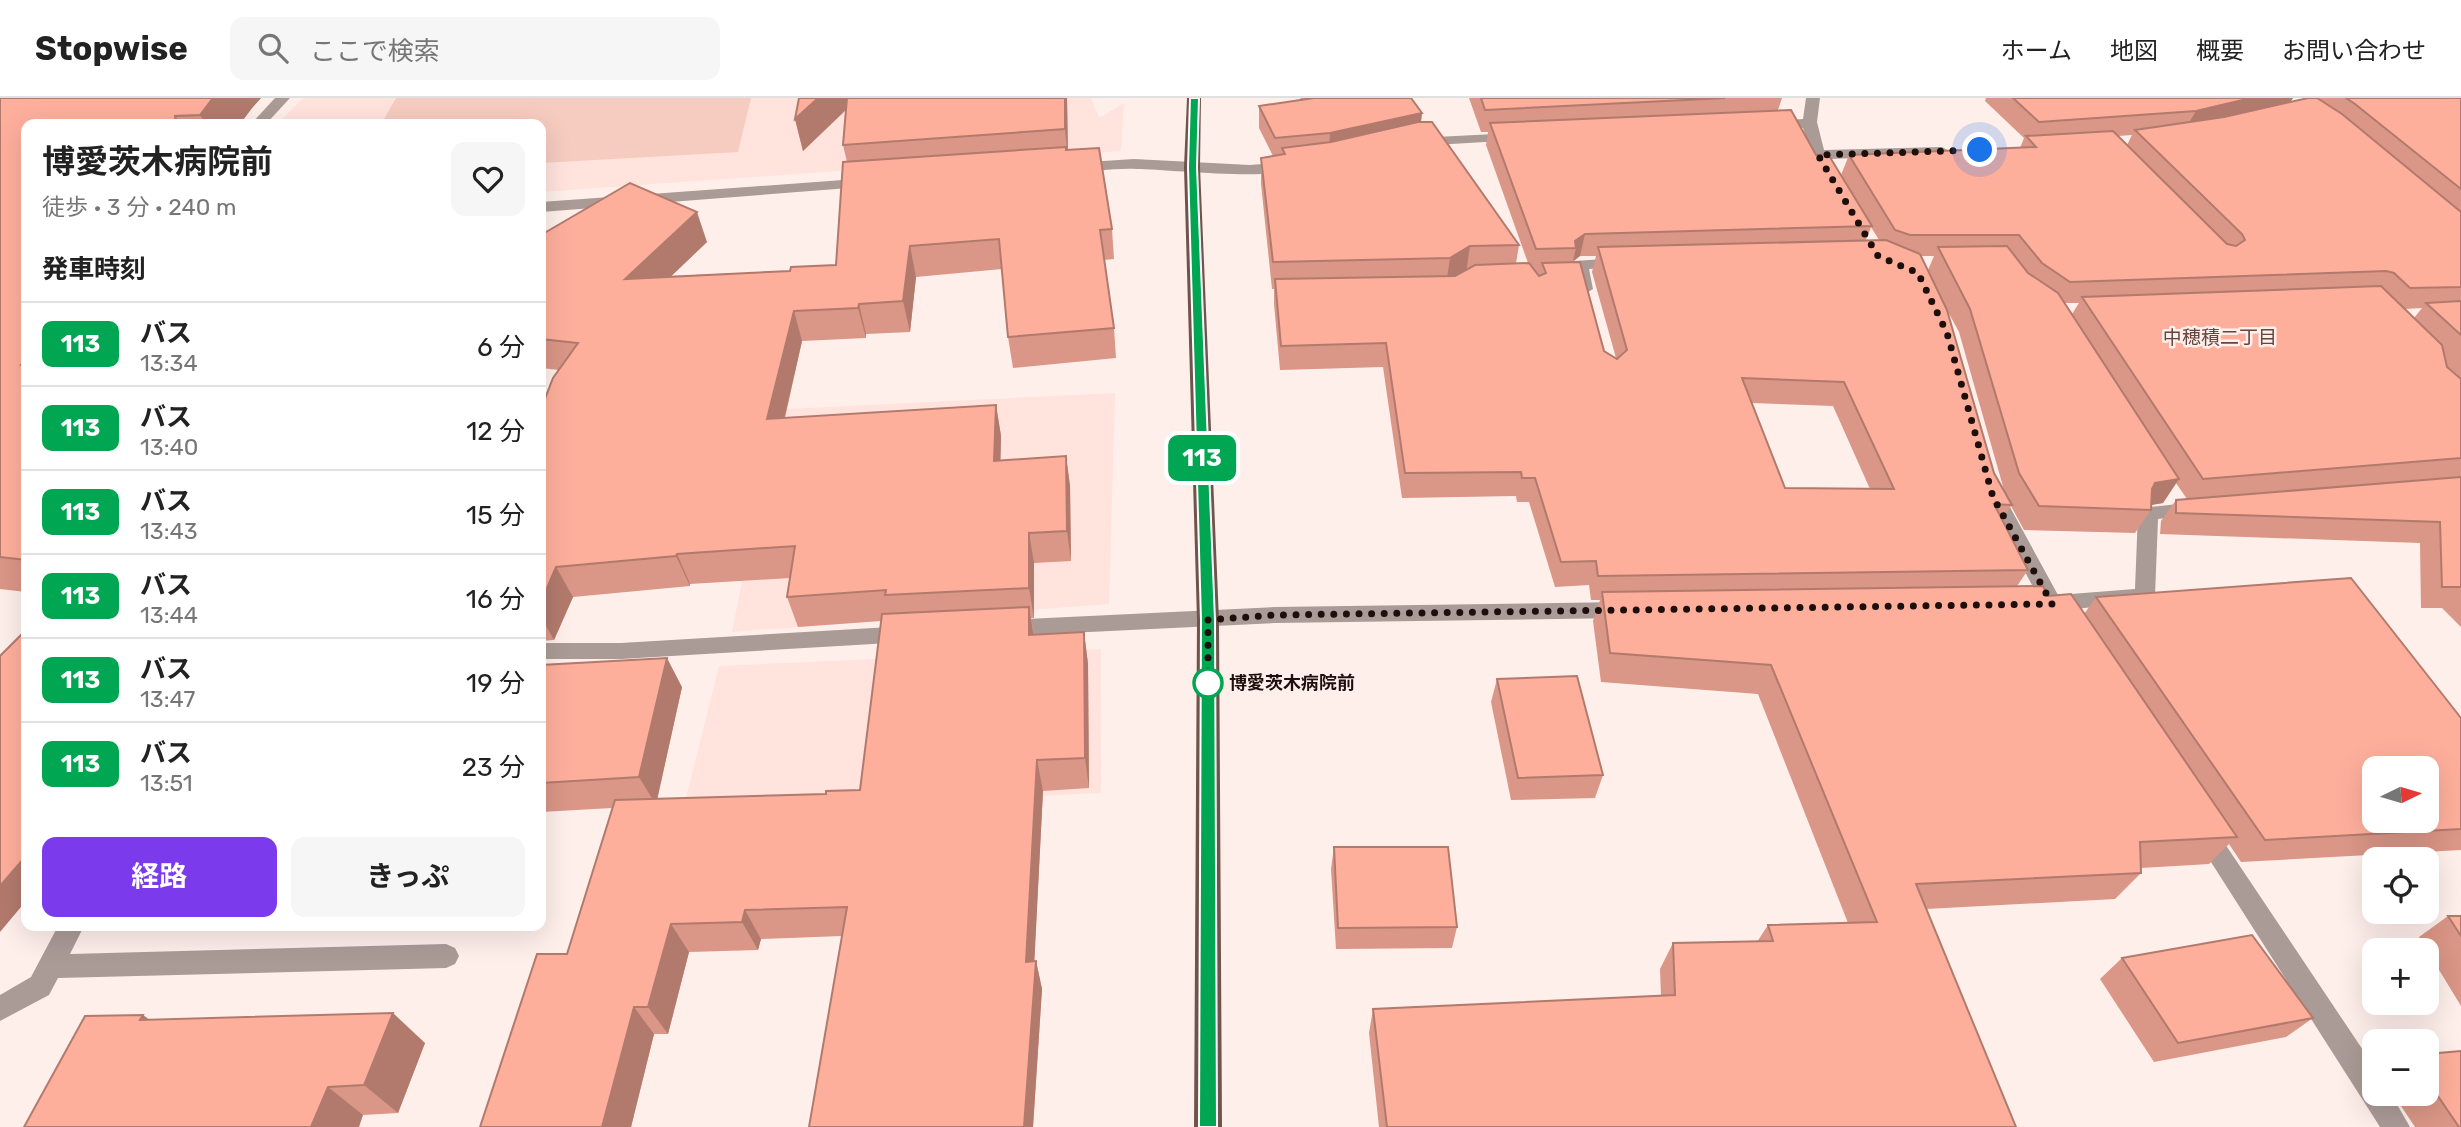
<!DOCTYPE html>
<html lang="ja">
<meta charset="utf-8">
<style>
:root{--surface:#fff;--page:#f6f6f6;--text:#222;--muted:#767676;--line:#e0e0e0;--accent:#7c3aed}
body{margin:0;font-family:Rubik,"Noto Sans JP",sans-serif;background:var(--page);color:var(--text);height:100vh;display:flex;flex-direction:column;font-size:26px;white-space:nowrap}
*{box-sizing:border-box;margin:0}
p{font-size:23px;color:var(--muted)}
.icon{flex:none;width:38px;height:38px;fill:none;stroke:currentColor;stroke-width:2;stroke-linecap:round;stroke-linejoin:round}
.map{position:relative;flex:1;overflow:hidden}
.drawer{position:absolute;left:21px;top:21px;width:525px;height:812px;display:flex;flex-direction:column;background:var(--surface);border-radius:14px;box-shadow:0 7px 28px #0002}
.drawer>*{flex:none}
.badge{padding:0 14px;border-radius:10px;font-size:24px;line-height:46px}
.needle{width:46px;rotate:85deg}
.tools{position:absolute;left:2362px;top:658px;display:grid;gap:14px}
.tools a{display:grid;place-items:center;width:77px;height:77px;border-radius:14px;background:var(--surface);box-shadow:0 7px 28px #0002;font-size:35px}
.you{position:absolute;width:35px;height:35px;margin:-18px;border:5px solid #fff;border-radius:50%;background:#1a73e8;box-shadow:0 0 0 10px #1a73e833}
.map>.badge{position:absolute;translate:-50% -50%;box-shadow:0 0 0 4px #fff}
h2{padding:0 21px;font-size:26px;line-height:63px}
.round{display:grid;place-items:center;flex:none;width:74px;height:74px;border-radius:14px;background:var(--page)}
.headline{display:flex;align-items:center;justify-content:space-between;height:119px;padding:0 21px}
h1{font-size:33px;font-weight:700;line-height:52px}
.primary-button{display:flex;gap:14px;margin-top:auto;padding:14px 21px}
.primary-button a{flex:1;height:80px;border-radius:14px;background:var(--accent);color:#fff;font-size:28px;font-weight:700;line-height:80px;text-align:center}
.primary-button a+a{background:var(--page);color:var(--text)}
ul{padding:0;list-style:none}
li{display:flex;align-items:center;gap:21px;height:84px;padding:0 21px;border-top:2px solid var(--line)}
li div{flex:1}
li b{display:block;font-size:26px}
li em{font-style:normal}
li .badge{min-width:77px;font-weight:700;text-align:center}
header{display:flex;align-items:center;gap:42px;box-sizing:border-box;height:98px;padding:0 35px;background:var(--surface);border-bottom:2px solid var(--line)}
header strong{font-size:33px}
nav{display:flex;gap:38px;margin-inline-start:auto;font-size:24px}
.search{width:490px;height:63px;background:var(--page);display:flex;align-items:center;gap:18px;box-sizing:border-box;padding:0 24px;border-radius:14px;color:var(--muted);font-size:26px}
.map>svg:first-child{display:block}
</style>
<header>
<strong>Stopwise</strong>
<div class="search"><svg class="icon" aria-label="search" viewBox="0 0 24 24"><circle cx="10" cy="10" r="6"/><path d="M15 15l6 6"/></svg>ここで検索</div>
<nav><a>ホーム</a><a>地図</a><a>概要</a><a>お問い合わせ</a></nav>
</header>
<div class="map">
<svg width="2461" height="1029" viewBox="0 0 2461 1029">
<rect width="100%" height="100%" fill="#ffefeb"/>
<g fill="#ffe3dc">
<path d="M303 0H1091L1099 20 1124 5 1121 53 541 94V26H277Z"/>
<path d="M1115 295 1109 506 732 534 760 391 546 323Z"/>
<path d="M1101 551V695L682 716 719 568Z"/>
</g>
<path fill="#f6cbc0" d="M396 0H751L738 54 541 65V26H381Z"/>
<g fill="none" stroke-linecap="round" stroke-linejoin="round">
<g fill="#ab9b97" fill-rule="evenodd">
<path d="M275 0H290L266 26H251Z"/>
<path d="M1806 0H1820L1817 24 1824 52 1942 49 1949 53 1942 57 1829 61 1841 81 1838 84H1828L1811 57 1803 30 1770 31 1763 27 1770 23 1803 21Z"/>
<path d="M1514 35 1519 36 1521 39 1519 42 1417 48 1410 44 1417 40Z"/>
<path d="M1134 61 1250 67 1289 64 1297 69C1281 84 1165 71 1137 71 1116 70 1094 73 1073 75L1065 70 1073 65Z"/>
<path d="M870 80 878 85 875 88 541 114V104Z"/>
<path d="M1620 160 1626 162 1628 165 1626 168 1589 171 1593 191 1585 196 1579 195 1572 166 1574 163Z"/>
<path d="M1992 387 1999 389 2058 497 2135 491 2138 415 2141 410 2197 404 2204 406 2207 411 2204 416 2158 421 2155 498 2152 503 2065 512 2062 517 2055 519 2041 512 2038 506 2040 502 1982 394 1985 389Z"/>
<path d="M1624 504 1631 506 1634 512 1631 518 1624 520 1275 525 1005 538 998 536 994 530 998 524 1005 522 1275 509Z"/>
<path d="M907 528 915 530 918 536 915 542 907 544 621 561H541V545H621Z"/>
<path d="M2203 722 2211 725 2375 970V996H2391L2410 1029H2380L2195 739 2191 732 2195 725Z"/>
<path d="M58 828H84L70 856 446 846 455 850 459 858 455 866 446 870 58 880 49 897 0 923V897L31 879Z"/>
</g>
<path fill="#6f544d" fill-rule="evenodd" d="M1187 0H1201L1200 69 1219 522 1222 1029H1194L1197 522 1184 69Z"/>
</g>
<g fill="#da9686" fill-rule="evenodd">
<path d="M0 0H261L252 10 240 26H26V494L0 491Z"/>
<path d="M799 0H1067L1068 52 1112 131 1114 161 1104 162 1114 230 1116 260 1013 270 1008 239 1002 171 916 179 910 234 866 236V240L802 243 785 320 996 307 1001 338 1000 362 1066 358 1070 388 1071 463 1034 465V520H1031L1034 537 1084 534 1088 566 1089 690 1043 693 1034 863H1036L1042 891 1033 1029H809L842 838 761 841 758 852 689 854 668 936H654L631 1029H480L567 856 612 710 541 714V555L546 564 544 567 682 589 657 701 826 696 860 692 881 523 798 529 787 499 790 480 690 486V488L573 499 554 542 541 543V311L559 272 541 270V137L707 144 671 178 790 173 836 167 847 64 843 47 846 12 803 53 795 21Z"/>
<path d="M1300 0H1411L1422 15 1421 24 1519 147 1516 165H1528L1486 47 1488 34H1481L1469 0H1782L1778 12 1816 57 1841 77 1849 57 2020 50 2024 40 1985 3 1986 0H2293L2290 4 2304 1 2303 0H2461V529L2442 510H2421L2420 445 2160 436 2161 423 2176 402 2187 401 2176 385 2163 405 2151 407V412L2135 435 2024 432 2011 408 2002 423 2028 472 2017 488 2048 498 2084 516 2096 499 2461 620V752L2241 764 2229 746 2209 766 2141 770V775L2115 801 1926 811 2016 1029H1379L1369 935 1373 911 1661 898 1660 871 1673 845 1757 844 1768 827 1848 825 1758 596 1601 584 1593 523 1600 502H1591L1589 487 1555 489 1529 404H1517L1516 398 1402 400 1383 269 1280 272 1274 206V191H1272L1261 86V60L1273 58 1259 30V8L1302 2ZM2132 37 2127 47 2118 38ZM1871 129 1879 142H1866ZM1580 158H1596L1592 174 1616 260 1604 253 1573 164ZM1921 158H1934L1928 172ZM2065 205H2079L2072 216ZM2422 210 2414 220 2405 211ZM1947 212 1959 234 2004 392 1994 375ZM1752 305 1833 308 1870 391 1785 390Z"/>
<path d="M1497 581 1603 677 1595 700 1511 702 1491 604Z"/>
<path d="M1334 749 1457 829 1452 850 1336 851 1331 771Z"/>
<path d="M2448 818H2461V908L2419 839Z"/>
<path d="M2122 860 2313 920 2286 939 2154 964 2100 881Z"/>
<path d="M149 922 425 945 398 1015 363 1017Z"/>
<path d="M2427 956 2461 1029H2415L2393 996H2427Z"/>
</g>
<g fill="#b27a6d">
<path d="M213 0H261L252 10 240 26H206L200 17Z"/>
<path d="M818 0H855V3L803 53 795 21Z"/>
<path d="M1065 0H1067L1068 63 1065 31Z"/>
<path d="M2251 0H2293L2287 9 2184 33 2196 13Z"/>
<path d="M1422 15 1419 37 1329 57 1330 35Z"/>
<path d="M175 18 181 26H176Z"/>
<path d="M697 114 707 144 637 211 625 181Z"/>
<path d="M1585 136 1580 158 1573 163 1576 150 1575 143Z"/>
<path d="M910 148 916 179 910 234 903 203Z"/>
<path d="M1470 148 1466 175 1446 187 1450 160Z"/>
<path d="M859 206 866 236V240L858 210Z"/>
<path d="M794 213 802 243 777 352 767 321Z"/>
<path d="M996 307 1001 338 1000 393 994 363Z"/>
<path d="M1066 358 1070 388 1071 463 1067 433Z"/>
<path d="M2179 381 2163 405 2139 409 2155 385Z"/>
<path d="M1029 435 1034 465V520L1029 490Z"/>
<path d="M677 456 690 486V488L676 458Z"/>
<path d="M556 469 573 499 554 542 541 519V504Z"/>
<path d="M1029 509 1034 541 1029 537Z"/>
<path d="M1084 534 1088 566 1089 690 1085 660Z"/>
<path d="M541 555 546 564 541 575Z"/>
<path d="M667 560 682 589 656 707 639 679Z"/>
<path d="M1037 662 1043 693 1033 891 1026 864Z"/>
<path d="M26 758V803L0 834V788Z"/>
<path d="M745 812 761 841 758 852 742 824Z"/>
<path d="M671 826 689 854 668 936 648 909Z"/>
<path d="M1036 863 1042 891 1033 1029H1024Z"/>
<path d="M634 909 654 936 631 1029H602Z"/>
<path d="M393 915 425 945 398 1015 364 987Z"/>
<path d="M143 917 184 947 140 922Z"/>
<path d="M328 989 363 1017 359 1029H311Z"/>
</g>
<g fill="#feaf9c" stroke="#b27a6d" stroke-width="2" fill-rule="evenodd">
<path d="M0 0H213L200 17 175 18 176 26H26V262L21 267 26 268V462L0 459Z"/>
<path d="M799 0H818L795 21Z"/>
<path d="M847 0H1065V31L843 47Z"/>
<path d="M1314 0H1411L1422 15 1330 35 1275 40 1259 8Z"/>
<path d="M1481 0H1725L1485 12Z"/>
<path d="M2013 0H2251L2196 13 2039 24Z"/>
<path d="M2308 0H2317L2342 16 2461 114V189L2410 190 2394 175 2386 173 2070 184 2042 165 2019 137H1910L1895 132 1849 57 2036 49 2026 38 2113 33 2227 146 2236 148 2245 142 2242 136 2135 32 2224 19Z"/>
<path d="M2346 0H2461V91L2355 6Z"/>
<path d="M1791 12 1816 57 1828 56 1872 128 1585 136 1575 143 1576 150 1536 151 1490 25Z"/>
<path d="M1418 24H1432L1519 147 1470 148 1450 160 1273 164 1261 60 1285 56 1282 50 1331 44Z"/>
<path d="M1066 49V52L1099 50 1112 131 1100 132 1114 230 1008 239 999 141 910 148 903 203 859 206 858 210 794 213 767 321 996 307 994 363 1066 358 1067 433 1029 435V490L885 497 886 492 787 499 795 448 677 456 676 458 556 469 541 504V311L553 280 578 245 541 241V137L630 85 697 114 625 181 790 173 791 169 836 167 843 64Z"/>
<path d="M1886 142 1920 156 1947 212 1994 375 2012 407 1994 406 2028 472 1598 478 1596 463 1561 464 1535 380H1522L1521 374 1405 375 1386 245 1281 248 1275 181 1455 178 1475 167 1529 165 1539 178 1546 175 1542 165 1580 164 1604 253 1617 261 1627 252 1598 149ZM1742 280 1844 284 1894 391 1785 390Z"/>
<path d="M2007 148 2028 175 2058 195 2179 381 2155 385 2152 391 2151 412 2039 408 2019 375 1970 211 1938 149Z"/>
<path d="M2381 188 2442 247 2447 269 2461 281V360L2203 381 2082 199Z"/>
<path d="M2461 203V237L2426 205Z"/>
<path d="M2461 379V489H2442L2440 424 2176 415V402Z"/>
<path d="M2351 480 2461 620V731L2265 742 2096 499ZM2375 670H2427V723H2375Z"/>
<path d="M2043 488 2048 498 2071 496 2237 739 2140 744 2141 775 1916 786 2016 1029H1387L1373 911 1675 897 1673 845 1773 843 1768 827 1877 824 1771 567 1610 555 1602 494Z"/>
<path d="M1029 509V537L1084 534 1085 660 1037 662 1026 864 1036 863 1024 1029H809L847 809 745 812 742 824 671 826 648 909H634L602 1029H480L537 856H567L615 702 826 696V693L860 692 882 516Z"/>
<path d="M26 532V758L0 788V558Z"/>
<path d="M667 560 639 679 541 685V567Z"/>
<path d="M1577 578 1603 677 1518 680 1497 581Z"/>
<path d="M1334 749H1448L1457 829 1338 830Z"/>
<path d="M2448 818H2461V838Z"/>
<path d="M2252 837 2313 920 2178 945 2122 860Z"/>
<path d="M393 915 364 987 328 989 311 1029H24L85 918 143 917 140 922Z"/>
<path d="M2461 953V1029H2459L2427 982V956Z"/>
</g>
<path fill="#00a651" stroke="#fff" stroke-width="2" d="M1190 0H1199L1197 69 1215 522 1217 1029H1199L1201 522 1188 69Z"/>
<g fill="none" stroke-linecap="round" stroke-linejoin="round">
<path stroke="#1c0f0c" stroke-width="7" stroke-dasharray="0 12.6" d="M1208 585V522L1275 517 2052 506 1993 399 1947 235 1918 175 1878 158 1818 57 1980 52"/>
</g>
<circle fill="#fff" stroke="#00a651" stroke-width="3.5" cx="1208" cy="585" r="14"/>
<g text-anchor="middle" stroke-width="5" stroke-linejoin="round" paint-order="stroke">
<g font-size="18" font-weight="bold" fill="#1c0f0c" stroke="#ffefeb" text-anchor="start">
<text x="1229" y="591">博愛茨木病院前</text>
</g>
<g font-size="19" fill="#65463e" stroke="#ffefeb">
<text x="2220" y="246">中穂積二丁目</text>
</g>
</g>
</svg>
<div class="tools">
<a><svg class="needle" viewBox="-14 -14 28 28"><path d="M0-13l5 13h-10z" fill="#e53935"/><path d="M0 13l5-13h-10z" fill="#767676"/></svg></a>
<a><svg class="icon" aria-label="locate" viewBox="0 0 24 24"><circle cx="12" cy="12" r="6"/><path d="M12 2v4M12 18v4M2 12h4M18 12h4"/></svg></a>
<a>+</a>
<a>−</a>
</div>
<div class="you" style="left:1980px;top:52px"></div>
<b class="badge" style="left:1202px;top:360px;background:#00a651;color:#fff">113</b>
<section class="drawer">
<div class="headline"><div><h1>博愛茨木病院前</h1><p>徒歩 · 3 分 · 240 m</p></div><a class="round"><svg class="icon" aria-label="heart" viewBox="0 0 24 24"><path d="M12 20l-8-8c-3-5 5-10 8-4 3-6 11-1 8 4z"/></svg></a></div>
<h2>発車時刻</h2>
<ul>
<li><span class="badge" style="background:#00a651;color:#fff">113</span><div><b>バス</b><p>13:34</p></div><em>6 分</em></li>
<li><span class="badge" style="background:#00a651;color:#fff">113</span><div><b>バス</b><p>13:40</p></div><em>12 分</em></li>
<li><span class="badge" style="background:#00a651;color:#fff">113</span><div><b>バス</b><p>13:43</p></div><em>15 分</em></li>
<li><span class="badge" style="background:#00a651;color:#fff">113</span><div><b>バス</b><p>13:44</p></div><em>16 分</em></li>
<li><span class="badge" style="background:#00a651;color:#fff">113</span><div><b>バス</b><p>13:47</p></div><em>19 分</em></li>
<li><span class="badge" style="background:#00a651;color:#fff">113</span><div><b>バス</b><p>13:51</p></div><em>23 分</em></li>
</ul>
<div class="primary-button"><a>経路</a><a>きっぷ</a></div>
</section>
</div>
